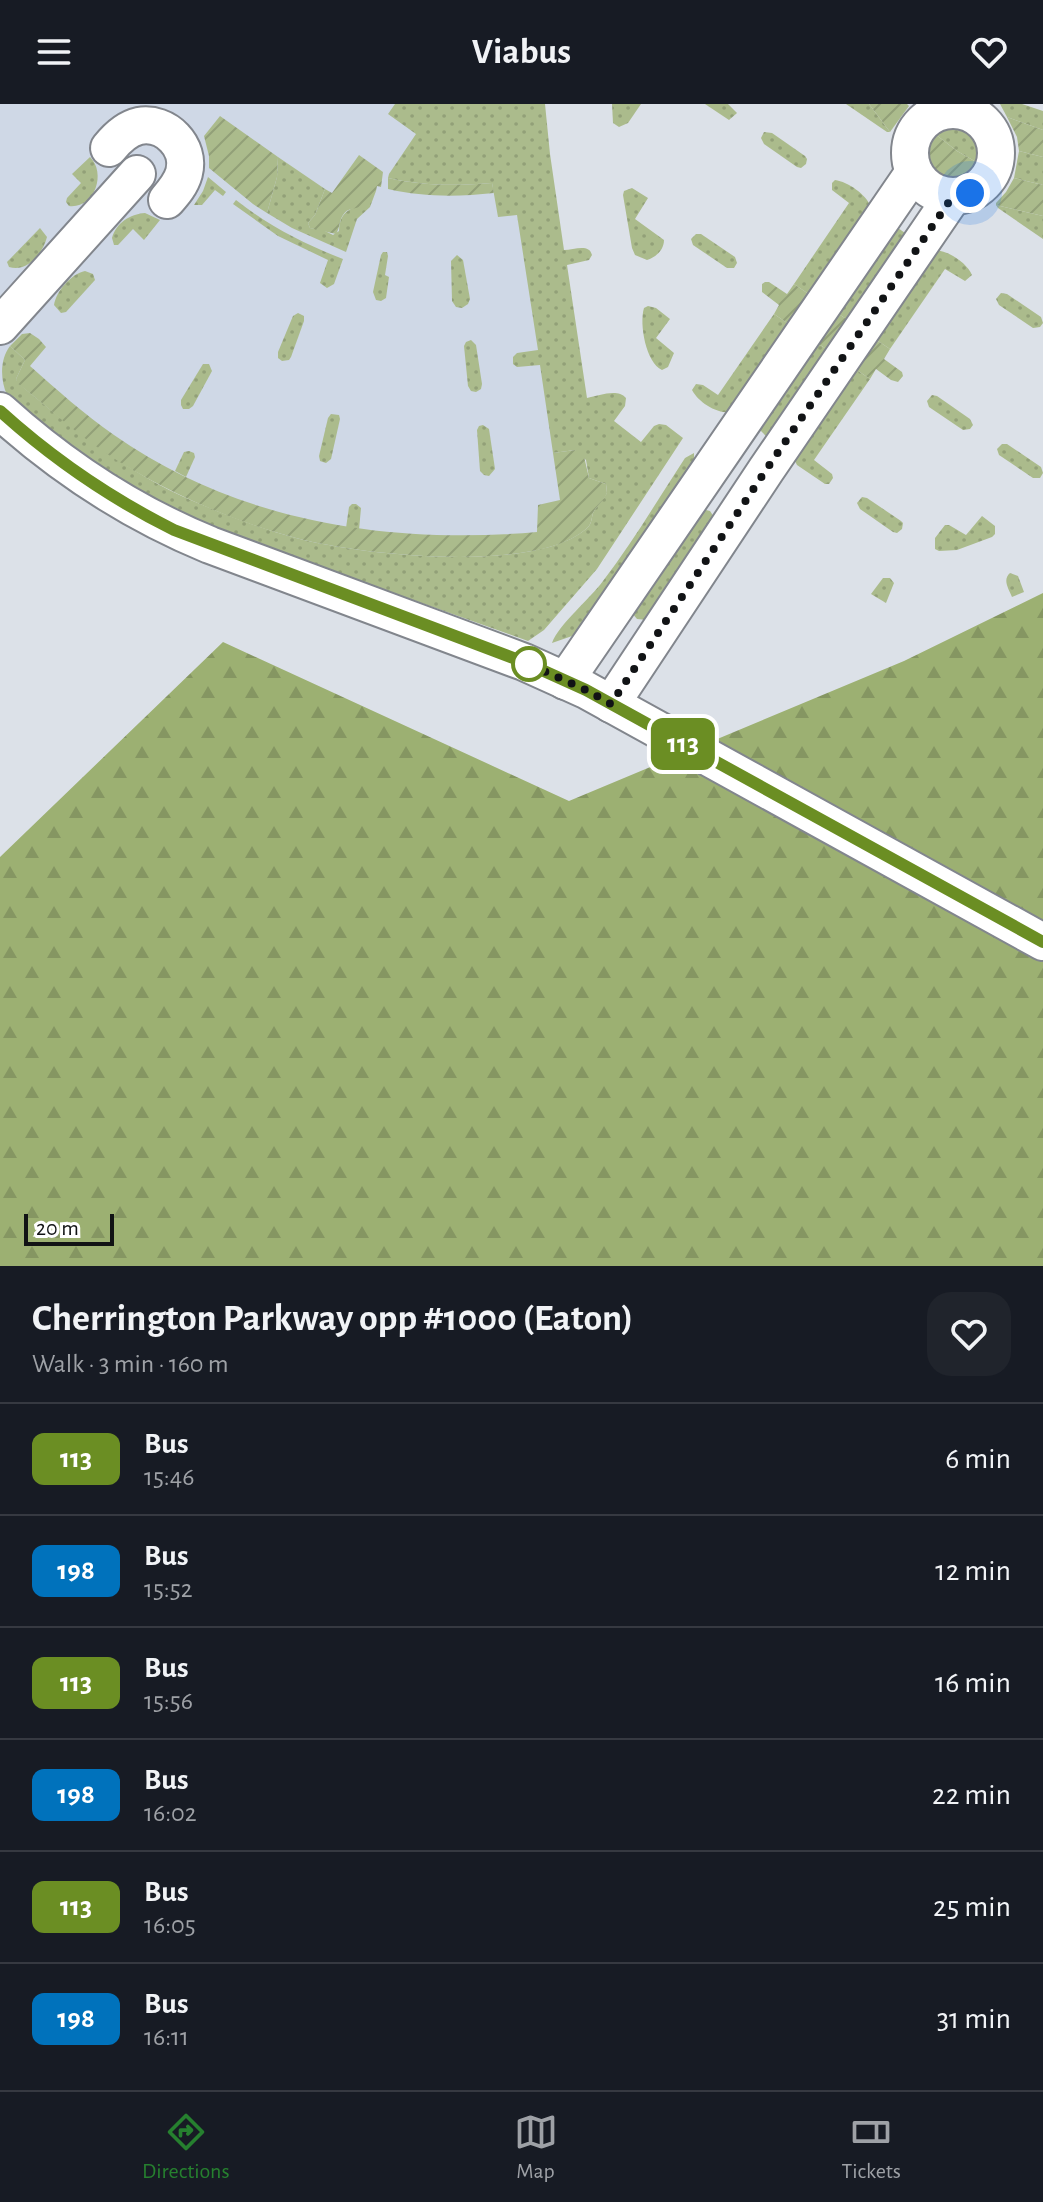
<!DOCTYPE html>
<meta charset="utf-8">
<style>
:root{--surface:#171b24;--page:#20242c;--text:#f1f3f6;--muted:#9ea1a6;--line:#363941;--accent:#26802f}
body{margin:0;font-family:"Alegreya Sans",sans-serif;background:var(--page);color:var(--text);height:100vh;display:flex;flex-direction:column;font-size:30px;white-space:nowrap}
*{box-sizing:border-box;margin:0}
p{font-size:26px;color:var(--muted)}
.icon{flex:none;width:44px;height:44px;fill:none;stroke:currentColor;stroke-width:2;stroke-linecap:round;stroke-linejoin:round}
.map{position:relative;height:1162px;overflow:hidden}
.drawer{display:flex;flex-direction:column;background:var(--surface);flex:1}
.drawer>*{flex:none}
.badge{padding:0 16px;border-radius:12px;font-size:28px;line-height:52px}
.scale{position:absolute;left:24px;bottom:20px;width:90px;box-sizing:border-box;padding-left:8px;border:4px solid #111315;border-top:0;font-size:22px;line-height:28px;white-space:nowrap;color:#111315;-webkit-text-stroke:6px #fff;paint-order:stroke}
.you{position:absolute;width:40px;height:40px;margin:-20px;border:6px solid #fff;border-radius:50%;background:#1a73e8;box-shadow:0 0 0 12px #1a73e833}
.map>.badge{position:absolute;translate:-50% -50%;box-shadow:0 0 0 4px #fff}
.round{display:grid;place-items:center;flex:none;width:84px;height:84px;border-radius:24px;background:var(--page)}
.summary{display:flex;align-items:center;justify-content:space-between;height:136px;padding:0 32px}
h1{font-size:38px;font-weight:700;line-height:60px}
ul{padding:0;list-style:none}
li{display:flex;align-items:center;gap:24px;height:112px;padding:0 32px;border-top:2px solid var(--line)}
li div{flex:1}
li b{display:block;font-size:30px}
li em{font-style:normal}
li .badge{min-width:88px;font-weight:700;text-align:center}
header{display:flex;justify-content:space-between;align-items:center;height:104px;padding:0 32px;background:var(--surface);font-size:36px;font-weight:700}
.dock{display:flex;justify-content:space-around;align-items:center;height:112px;border-top:2px solid var(--line);background:var(--surface);font-size:22px;color:var(--muted)}
.dock a{display:grid;justify-items:center;gap:4px}
.dock .active{color:var(--accent)}
.map>svg:first-child{display:block}
</style>
<header><svg class="icon" aria-label="menu" viewBox="0 0 24 24"><path d="M4 6h16M4 12h16M4 18h16"/></svg>Viabus<svg class="icon" aria-label="heart" viewBox="0 0 24 24"><path d="M12 20l-8-8c-3-5 5-10 8-4 3-6 11-1 8 4z"/></svg></header>
<div class="map">
<svg width="1043" height="1162" viewBox="0 0 1043 1162">
<defs>
<pattern id="grass-dots" width="8" height="8" patternUnits="userSpaceOnUse" patternTransform="scale(2)"><rect width="8" height="8" fill="#abbb8c"/><path d="M2 2h.1M6 6h.1" fill="none" stroke="#92a078" stroke-width="1.8" stroke-linecap="round"/></pattern>
<pattern id="forest-firs" width="22" height="20" patternUnits="userSpaceOnUse" patternTransform="scale(2)"><rect width="22" height="20" fill="#9cb072"/><path d="M5 1l3.5 6h-7zM16 11l3.5 6h-7z" fill="#859662"/></pattern>
<pattern id="garden-furrows" width="10" height="10" patternUnits="userSpaceOnUse" patternTransform="scale(2)"><rect width="10" height="10" fill="#abbb8c"/><path d="M-1 1l2-2M0 10L10 0M9 11l2-2" fill="none" stroke="#92a078"/></pattern>
</defs>
<rect width="100%" height="100%" fill="#dce1e8"/>
<path fill="#cfd8e6" d="M0 0H519L584 448 335 457 0 290Z"/>
<g fill="url(#grass-dots)">
<path d="M395 0H545L550 50 564 146C574 146 589 139 592 151L589 156 567 161 587 294C599 292 617 284 626 294L625 302 614 317 641 338 654 322 659 320 666 321 683 334 597 465 544 526 528 537 220 427 159 400 76 348 7 291C0 275 0 255 10 242L25 256 16 275 18 279C72 324 127 369 193 397 226 411 261 425 296 434 360 451 534 470 586 425 592 420 591 416 593 409 596 402 603 397 607 389L606 380 589 374 586 356 575 346 553 349 540 261 517 263 513 260V253L517 249 538 246 517 111 498 113 492 79C455 82 425 82 388 74L389 70 416 30 388 10Z"/>
<path d="M612 0H641L628 19 619 23 613 19Z"/>
<path d="M705 0H728L737 9 729 16Z"/>
<path d="M846 0H869L890 28H887Z"/>
<path d="M1000 0H1022L1043 7V26L1007 13Z"/>
<path d="M946 23C969 22 984 36 978 59L957 47 935 30Z"/>
<path d="M764 28 772 29 805 52 807 55 806 60 801 64 797 63 764 40 761 34Z"/>
<path d="M1019 47 1043 53V81L1014 74Z"/>
<path d="M90 53C107 70 94 105 69 102L66 98 67 94 81 79 72 70Z"/>
<path d="M278 53 325 85 315 111 308 119 310 124 323 126 333 131 339 127C340 100 359 108 370 89L376 87 370 103 357 115 346 148 292 124 267 109 277 73Z"/>
<path d="M208 73 226 88 223 92 215 86 202 101H194L203 87Z"/>
<path d="M835 76C848 78 866 90 871 103L813 193 794 180 849 99 832 86V79Z"/>
<path d="M632 84 648 94 635 115 664 136C664 146 656 153 647 156L635 151 632 144 623 91 624 87Z"/>
<path d="M236 96C269 122 304 140 343 155L334 180 327 184 320 179 328 156 278 132 233 100Z"/>
<path d="M996 101 1043 112V135L998 104Z"/>
<path d="M145 109 160 116 144 136 133 125 118 141H114L112 134C116 119 130 110 145 109Z"/>
<path d="M40 124 47 133C43 149 27 169 9 163L7 158Z"/>
<path d="M898 124 905 129 907 134 852 219 833 206 893 125Z"/>
<path d="M696 130H701L735 153 737 159 734 164H727L693 141 691 135Z"/>
<path d="M934 146C948 146 967 159 972 171L965 177 945 165 890 245 872 233Z"/>
<path d="M383 148H387L388 152 385 171 389 173 386 194 381 197 376 196 373 188 381 151Z"/>
<path d="M457 151 463 156 470 195 468 200 462 204 456 203 452 197 451 157Z"/>
<path d="M85 167 93 170 95 176 66 208 61 209 54 201C56 187 71 170 85 167Z"/>
<path d="M1001 189 1007 190 1041 213 1043 219 1040 223 1033 224 999 201 996 195Z"/>
<path d="M648 202 656 204 670 215 656 234 674 249 668 263 662 266C646 259 639 220 644 204Z"/>
<path d="M298 209 304 212V217L291 253 289 256 282 257 278 254V248L293 212Z"/>
<path d="M774 210 793 223 734 308C718 311 699 299 692 286L696 280 703 281 718 291Z"/>
<path d="M471 236 476 241 482 280 481 285 476 288 471 287 468 282 464 242 466 238Z"/>
<path d="M813 236 832 249 771 333 766 332 757 323Z"/>
<path d="M203 260H209L212 267 193 302 189 305H183L181 301V296Z"/>
<path d="M851 262 870 275 814 356 832 370 833 374 829 380H825L797 361 793 353Z"/>
<path d="M932 291 937 292 970 315 973 321 970 325 963 326 929 303 927 297Z"/>
<path d="M331 310 339 311 340 315 331 355 326 359 320 357 319 352 328 314Z"/>
<path d="M483 321 489 325 495 365 489 372 484 371 480 367 477 326 479 322Z"/>
<path d="M1002 340H1007L1041 363 1043 369 1040 374H1033L999 351 997 345Z"/>
<path d="M189 347 194 349 195 353 186 373 175 367 184 348Z"/>
<path d="M694 349V361L575 531 552 539C559 520 590 495 603 477 633 438 658 395 685 354Z"/>
<path d="M862 393 867 394 901 417 903 419 902 425 897 429 893 428 860 405 857 399Z"/>
<path d="M352 400H356L361 404 359 426 346 424 349 403Z"/>
<path d="M702 405 710 407 714 413 648 516 637 515 632 509Z"/>
<path d="M982 412 995 422V430L992 433 957 446 939 447 935 445V434L945 421H949L966 431Z"/>
<path d="M1010 469 1018 472 1024 488 1012 493C1009 485 1002 476 1010 469Z"/>
<path d="M883 474H890L894 479 886 499 871 490Z"/>
</g>
<path fill="url(#forest-firs)" d="M1043 489V1162H0V753L223 538 569 697 904 557Z"/>
<g fill="url(#garden-furrows)">
<path d="M869 0H907L909 2 890 28Z"/>
<path d="M220 12 278 53 277 73 267 109 253 100 209 64V52L204 32Z"/>
<path d="M1007 13 1043 26V53L1019 47 1017 33Z"/>
<path d="M935 30 957 47 978 59C958 98 907 63 935 30Z"/>
<path d="M359 51 383 68 381 83 377 82 376 87C369 91 369 97 361 102 354 106 348 103 343 111 339 117 340 124 336 130L310 124 308 119 315 111 325 85 332 89Z"/>
<path d="M388 74C424 82 456 82 492 79L494 89C457 93 423 93 388 85Z"/>
<path d="M1014 74 1043 81V112L996 101V99L1006 88Z"/>
<path d="M765 178H769L787 190 794 180 813 193 793 223 774 210 779 201 762 188V180Z"/>
<path d="M833 206 852 219 832 249 813 236Z"/>
<path d="M30 229 39 235 46 243 30 262C57 286 84 310 114 331 238 418 389 441 537 428L538 401 560 396 553 349 575 346 583 348 589 374 606 380 607 389C604 397 596 402 593 409 591 416 592 420 586 425 535 470 360 451 296 434 261 425 226 412 193 397 153 379 113 356 78 329 58 313 38 295 17 279L16 275 25 256 10 242 22 230Z"/>
<path d="M872 233 890 245 884 255 902 268 903 272 898 278 891 276 876 265 870 275 851 262Z"/>
</g>
<g fill="none" stroke-linecap="round" stroke-linejoin="round">
<g stroke="#82868d" stroke-width="40">
<g id="minor">
<circle cx="953" cy="49" r="43"/>
<path d="M109 44C117 34 126 25 139 22 166 17 191 43 184 69 181 80 174 88 167 96"/>
<path d="M0 222 137 70"/>
<path d="M0 307C63 364 132 409 210 441L524 558 586 586 1043 838"/>
<path d="M565 577 914 68"/>
<path d="M611 600 766 366 953 92"/>
</g>
</g>
<use href="#minor" stroke="#fff" stroke-width="36"/>
</g>
<g fill="none" stroke-linecap="round" stroke-linejoin="round">
<g stroke="#fff" stroke-width="18">
<path id="line" d="M0 307C53 355 110 394 174 426L524 558 586 586 1043 838"/>
</g>
<use href="#line" stroke="#6b8e23" stroke-width="12"/>
<path stroke="#111315" stroke-width="8" stroke-dasharray="0 14.4" d="M529 560 524 558 586 586 611 600 766 366 953 92 970 89"/>
</g>
<circle fill="#fff" stroke="#6b8e23" stroke-width="4" cx="529" cy="560" r="16"/>
</svg>
<div class="scale">20 m</div>
<div class="you" style="left:970px;top:89px"></div>
<b class="badge" style="left:683px;top:640px;background:#6b8e23;color:#fff">113</b>
</div>
<section class="drawer">
<div class="summary"><div><h1>Cherrington Parkway opp #1000 (Eaton)</h1><p>Walk · 3 min · 160 m</p></div><a class="round"><svg class="icon" aria-label="heart" viewBox="0 0 24 24"><path d="M12 20l-8-8c-3-5 5-10 8-4 3-6 11-1 8 4z"/></svg></a></div>
<ul>
<li><span class="badge" style="background:#6b8e23;color:#fff">113</span><div><b>Bus</b><p>15:46</p></div><em>6 min</em></li>
<li><span class="badge" style="background:#0072bc;color:#fff">198</span><div><b>Bus</b><p>15:52</p></div><em>12 min</em></li>
<li><span class="badge" style="background:#6b8e23;color:#fff">113</span><div><b>Bus</b><p>15:56</p></div><em>16 min</em></li>
<li><span class="badge" style="background:#0072bc;color:#fff">198</span><div><b>Bus</b><p>16:02</p></div><em>22 min</em></li>
<li><span class="badge" style="background:#6b8e23;color:#fff">113</span><div><b>Bus</b><p>16:05</p></div><em>25 min</em></li>
<li><span class="badge" style="background:#0072bc;color:#fff">198</span><div><b>Bus</b><p>16:11</p></div><em>31 min</em></li>
</ul>
</section>
<nav class="dock">
<a class="active"><svg class="icon" aria-label="directions" viewBox="0 0 24 24"><path d="M12 3l9 9-9 9-9-9zM9 14v-3h6M13 9l2 2-2 2"/></svg>Directions</a>
<a><svg class="icon" aria-label="map" viewBox="0 0 24 24"><path d="M3 6l6-2 6 2 6-2v14l-6 2-6-2-6 2zM9 4v14M15 6v14"/></svg>Map</a>
<a><svg class="icon" aria-label="tickets" viewBox="0 0 24 24"><path d="M3 7h18v10H3zM15 7v10"/></svg>Tickets</a>
</nav>
